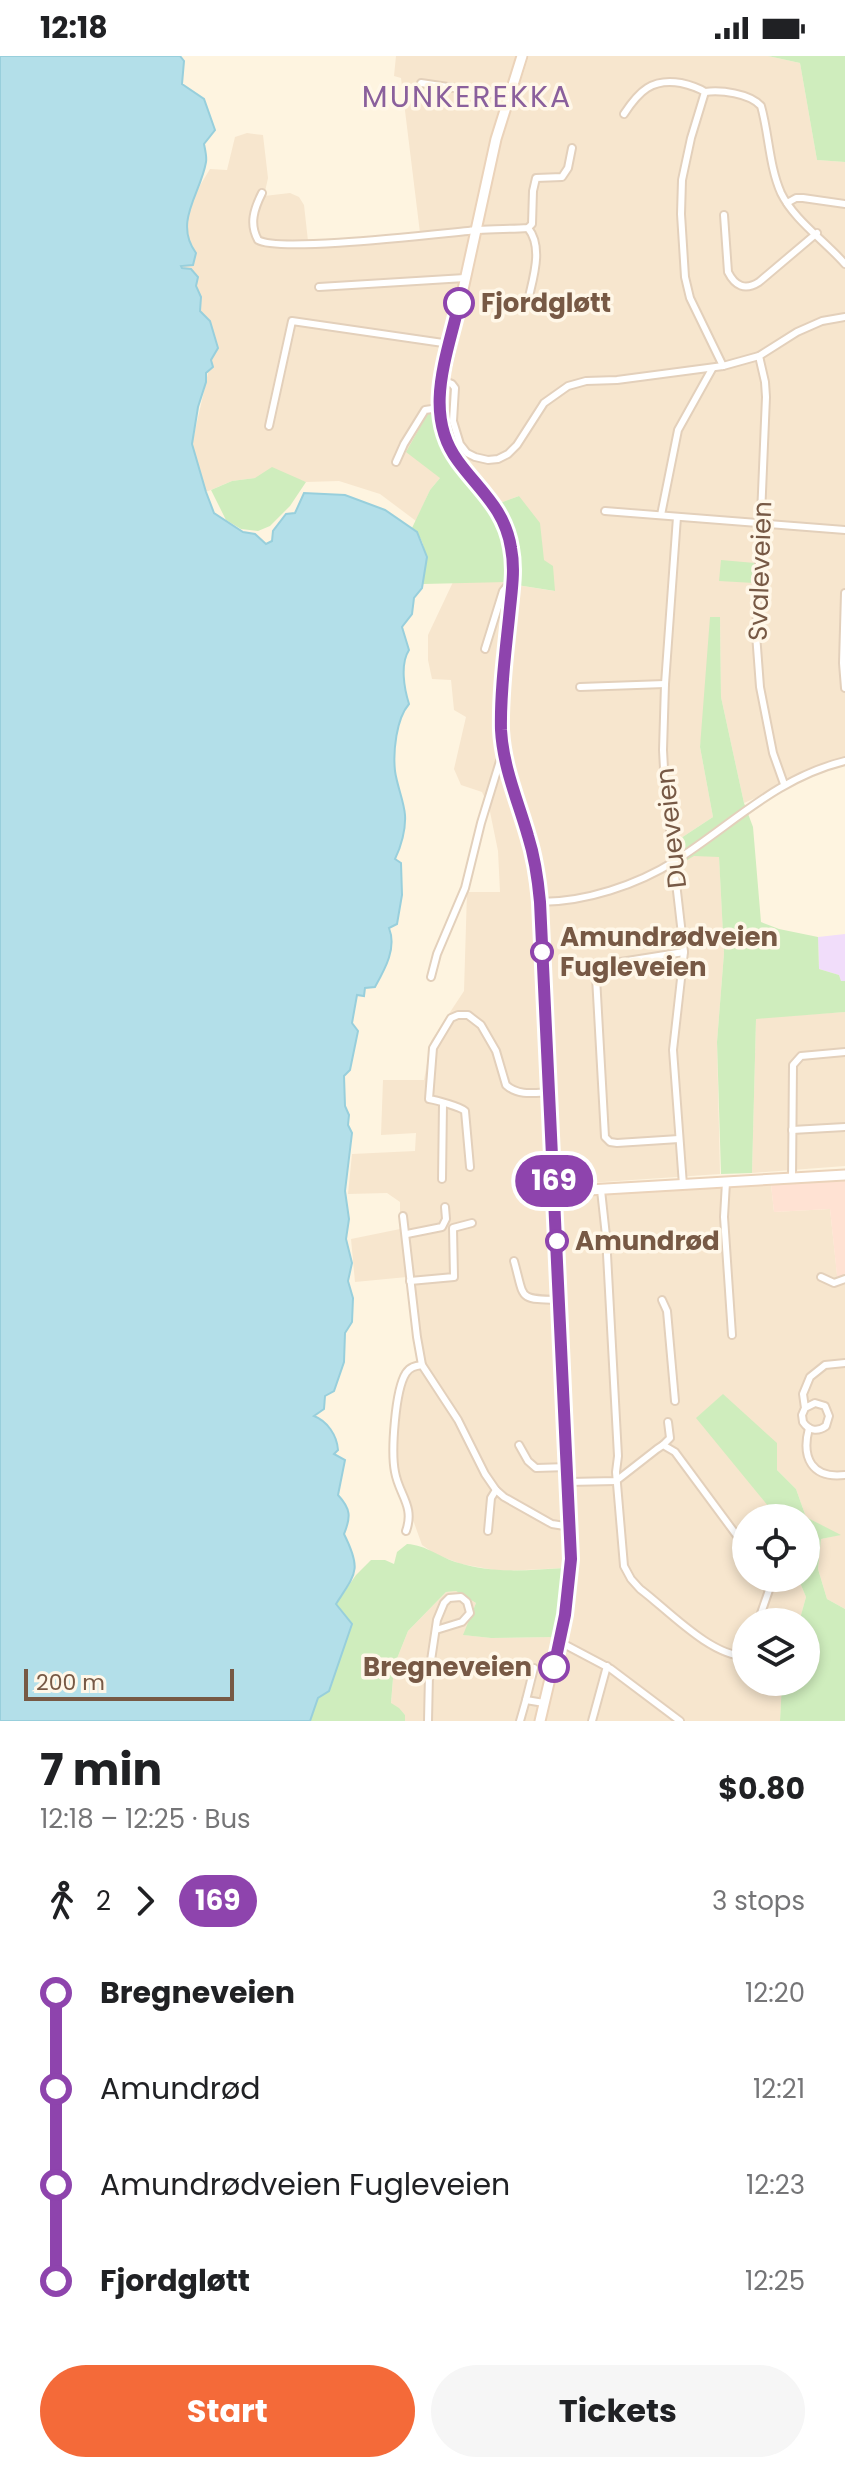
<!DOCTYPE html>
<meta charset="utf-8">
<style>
:root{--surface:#fff;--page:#f6f6f6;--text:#202124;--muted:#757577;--accent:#f46a39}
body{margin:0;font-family:Poppins,sans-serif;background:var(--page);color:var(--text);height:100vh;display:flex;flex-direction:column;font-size:30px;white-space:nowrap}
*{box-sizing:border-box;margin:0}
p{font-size:26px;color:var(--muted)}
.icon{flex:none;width:44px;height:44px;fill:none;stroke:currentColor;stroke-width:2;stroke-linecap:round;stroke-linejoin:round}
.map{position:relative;height:1665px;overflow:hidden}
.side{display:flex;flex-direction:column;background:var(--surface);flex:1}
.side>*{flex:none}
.badge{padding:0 16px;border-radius:26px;font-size:28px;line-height:52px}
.controls{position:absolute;left:732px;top:1448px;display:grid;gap:16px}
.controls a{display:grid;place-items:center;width:88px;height:88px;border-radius:50%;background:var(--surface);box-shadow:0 4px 12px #0003;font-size:40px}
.scale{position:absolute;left:24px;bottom:20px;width:210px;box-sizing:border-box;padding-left:8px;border:4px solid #775945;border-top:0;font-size:22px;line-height:28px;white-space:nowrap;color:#775945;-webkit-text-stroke:6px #fff7e8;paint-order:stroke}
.map>.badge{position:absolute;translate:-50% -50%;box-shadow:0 0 0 4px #fff}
.legs{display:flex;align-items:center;gap:12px;height:88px;padding:0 40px;font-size:26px}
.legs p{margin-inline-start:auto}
.headline{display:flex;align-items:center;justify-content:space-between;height:136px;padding:0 40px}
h1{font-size:44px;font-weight:700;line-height:60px}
.primary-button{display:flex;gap:16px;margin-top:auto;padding:16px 40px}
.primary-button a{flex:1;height:92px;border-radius:48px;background:var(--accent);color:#fff;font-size:32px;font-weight:700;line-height:92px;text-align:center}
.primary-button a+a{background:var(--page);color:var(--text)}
ul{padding:0 40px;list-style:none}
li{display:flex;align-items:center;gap:28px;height:96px;font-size:30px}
li i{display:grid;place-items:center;width:12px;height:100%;margin:0 10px;background:currentColor}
li i::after{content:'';width:20px;height:20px;margin:-10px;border:6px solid;border-radius:50%;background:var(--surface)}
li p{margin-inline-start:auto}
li:first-child i{background:linear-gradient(#0000 50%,currentColor 0)}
li:last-child i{background:linear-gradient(currentColor 50%,#0000 0)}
.status{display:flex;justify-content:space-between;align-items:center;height:56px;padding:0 40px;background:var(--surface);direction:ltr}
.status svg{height:22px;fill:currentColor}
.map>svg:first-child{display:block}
</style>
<div class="status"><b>12:18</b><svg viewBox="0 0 49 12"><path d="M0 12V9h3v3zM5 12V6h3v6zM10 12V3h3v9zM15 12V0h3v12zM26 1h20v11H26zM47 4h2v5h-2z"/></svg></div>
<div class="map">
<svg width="845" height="1665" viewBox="0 0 845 1665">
<rect width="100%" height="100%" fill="#fef4e0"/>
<g fill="#f7e6ce">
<path d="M396 0H517L499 53 439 313 436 354 428 357 440 422 430 434 416 465 380 438 339 425 306 426 291 421 255 422 232 425 206 436 192 388 211 304 210 265 200 255 201 241 181 210 193 208 195 197 188 186 187 165 193 141 210 113 227 114 235 81 247 77 263 79 268 122 264 140 290 137 299 141 304 149 308 185 420 177 401 22 394 20Z"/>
<path d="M529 0H768L800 7 817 104 845 106V708L813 717 744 747 721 641 720 561 700 691 713 761 675 786 694 800H719L724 897 717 986 720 1118 559 1129 549 878 544 811 507 695 505 655 517 529 554 535 519 440 500 447 460 402 445 366V337L502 82Z"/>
<path d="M453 526H507L498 677 535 824 563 1393 565 1512 500 1515 461 1508 435 1498 422 1489 394 1411V1367L405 1320 420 1306 407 1221 355 1226 351 1183 400 1173V1146L387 1137 348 1138 352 1098 415 1095 416 1077 381 1079 383 1024H424L431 985 464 935 467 836H500L498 795 489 751 482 736 461 729 454 713 466 661 454 654 451 624 432 623 428 604V579Z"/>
<path d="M845 956V1110L752 1117 756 962Z"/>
<path d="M771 1129 774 1156 830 1153 838 1228 845 1225V1553L827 1543 818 1513 821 1483 839 1479 806 1461 796 1433 777 1414 769 1451 773 1462H746V1522H798L806 1541 799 1566H746V1626H782L780 1665H544L563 1596 572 1542 575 1504 574 1448 559 1149 565 1142 585 1139Z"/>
<path d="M456 1535 476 1547 464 1579 491 1582 557 1581 536 1665H405V1659L391 1648 394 1610 408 1575 446 1536Z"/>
</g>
<path fill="#ffe2d3" d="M845 1125V1225L838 1229 830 1153 774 1156 771 1129Z"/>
<path fill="#f1ddfa" d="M845 878V925L841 926 839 919 819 913 818 881Z"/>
<g fill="#cfedbd">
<path d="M768 0H845V106L817 104 800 7Z"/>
<path d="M436 354C438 392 455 407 479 434 503 460 510 491 507 526L423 528C426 509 429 486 412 472L430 434 440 422 406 396 428 357Z"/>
<path d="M272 411 306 426 290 450 270 470 258 475 241 473 226 464 211 434 232 425 255 422Z"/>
<path d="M519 440 540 467 544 504 553 510 555 535 517 529C519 490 520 482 500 447Z"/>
<path d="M721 504 755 507 754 527 719 525Z"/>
<path d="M710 561H720L721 641 744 747 753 771 761 866 779 873 818 881 819 913 839 919 841 925H845V956L756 963 752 1117 721 1118 717 986 724 897 719 801 694 800 679 809 675 786 713 761 700 691Z"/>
<path d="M723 1338 777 1387V1414L796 1433 806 1461 841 1479 821 1483 818 1513 827 1543 845 1553V1665H780L782 1626H806V1566H799L806 1541 798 1522H806V1462H773L769 1451 696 1362Z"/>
<path d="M407 1488C427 1489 440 1502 459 1507 493 1518 530 1514 565 1512L557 1581 491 1582 463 1579 476 1547 456 1535 446 1536 408 1575 394 1610 391 1647 399 1652 405 1659V1665H310L318 1642 336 1548 356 1519 371 1504H385L394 1508 397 1496Z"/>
</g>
<path fill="#b3dfe9" stroke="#98cfdc" stroke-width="2" d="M0 0H180L184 5 182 28 204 43 215 74 204 88C205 93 207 101 206 106 201 137 173 166 196 197L193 209 181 210 182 212 191 213 198 221 196 230 201 241 200 255 210 265 218 292 211 304 213 311 206 317V326L198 351 192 388 206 436 214 457 243 476 255 478 266 488 272 485 273 475 286 458 295 457 304 437 345 439 385 454 417 476 427 501 422 532 414 542 412 558 402 571 409 594C400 608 404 632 409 648 396 663 393 696 395 715 397 730 404 745 405 759 406 773 401 791 395 803L401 807 402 839 397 868 389 872C397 892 385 913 375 931L365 932 364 940 357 939 352 967 358 975 350 1014 344 1020 345 1050 349 1059 348 1069 352 1077 345 1135 349 1163 346 1183 352 1207 348 1225 353 1242 352 1266 345 1277 344 1306 334 1335 325 1340 324 1353 314 1360C327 1365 337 1379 338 1394L334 1398 345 1404 338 1439C351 1453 351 1461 344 1478 362 1514 356 1517 336 1548L352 1568 329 1635 318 1642 310 1665H0Z"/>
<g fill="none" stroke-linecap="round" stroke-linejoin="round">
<g stroke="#e3d0bb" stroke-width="10">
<g id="street">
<path d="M421 27 508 40"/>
<path d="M705 36C721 34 749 37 761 50 769 78 769 110 781 137 794 164 825 185 845 208"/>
<path d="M624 58C639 35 652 22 681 27 690 29 697 31 705 36L691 82 682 124 681 158 685 221 690 242 723 310"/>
<path d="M262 137C254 153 249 168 258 184 279 197 443 177 478 174 495 173 511 173 528 172L532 168 533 135 536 122 562 121 568 112 572 92"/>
<path d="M787 147 796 142H803L845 148"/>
<path d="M724 159 728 216C735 230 745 235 759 226L817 177"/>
<path d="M319 231 465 222"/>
<path d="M527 250C531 227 545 193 528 172"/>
<path d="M759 300 765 326 766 341 756 578 760 631 773 697 784 728"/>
<path d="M442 324 452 328 455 332 453 365 460 388 467 397 475 401 488 404 498 403 508 398 517 389 544 347 568 330 586 325 617 324 723 310 759 300 797 276 822 265 845 261"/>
<path d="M269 370 292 265 450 288"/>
<path d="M396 406 404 388 425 354 439 352"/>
<path d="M605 455 845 474"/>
<path d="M661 459 678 374 712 313"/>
<path d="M677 461 665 628 663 694 665 731 684 896 673 994 683 1129"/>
<path d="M845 537 843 607 845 632"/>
<path d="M485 593 503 535 507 530H512"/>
<path d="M580 631 665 628"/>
<path d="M540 846C585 846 637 829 675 805 733 768 776 722 845 705"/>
<path d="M431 921 437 898 465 832 481 767 500 705 505 702"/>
<path d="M792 1074 845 1071"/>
<path d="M679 1083 617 1087 610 1086 605 1081 596 921 599 913 608 908 684 896"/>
<path d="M470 1111 465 1055C461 1051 436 1044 429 1043L433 992 451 962 458 959H468L481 969 496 995 506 1029C518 1040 534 1037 549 1036"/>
<path d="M792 1122 793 1009 801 1000 845 996"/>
<path d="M442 1123 443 1048"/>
<path d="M726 1126 724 1161 732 1279"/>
<path d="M601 1134 606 1180 618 1400 616 1416 624 1510 631 1523 640 1533C667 1553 711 1601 746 1600"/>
<path d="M403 1160 417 1281 422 1309 458 1364 485 1418 496 1434 504 1441 552 1468 571 1471"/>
<path d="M407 1178 442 1171 446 1163 445 1151"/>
<path d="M514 1205C525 1244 517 1243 560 1244"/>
<path d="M821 1221 834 1227 845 1223"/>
<path d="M410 1225 454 1221 453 1172 472 1167"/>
<path d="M662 1244 667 1255 675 1345"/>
<path d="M805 1352 815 1347 825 1350 829 1360 826 1370C818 1376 809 1375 803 1366L802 1359 805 1352 803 1338 810 1321 825 1309 845 1307"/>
<path d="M809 1372C801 1402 812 1423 845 1419"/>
<path d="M519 1389 528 1405 536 1412 568 1411"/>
<path d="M663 1389 670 1382 668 1366"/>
<path d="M568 1426 616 1425 657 1393 663 1389 675 1396 746 1492"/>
<path d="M406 1475C415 1450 399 1439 395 1416 391 1396 395 1334 406 1317 410 1311 415 1310 422 1309"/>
<path d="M488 1475 491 1442 496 1434"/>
<path d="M758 1566 769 1534 768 1522"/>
<path d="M560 1586 611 1613 680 1665"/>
<path d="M526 1644 534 1612"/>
<path d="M428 1665 429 1618 437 1564 444 1547 449 1542 461 1541 467 1546 470 1557 462 1566 436 1574"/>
<path d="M520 1665 526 1644 544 1647"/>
<path d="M592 1665 607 1610"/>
</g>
</g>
<g stroke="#ebd3ba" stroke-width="13">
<g id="secondary">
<path d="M522 0 496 83 439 343C439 414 498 425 510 486 515 508 512 531 510 553 506 593 500 634 501 674 503 727 531 775 538 827L571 1503 565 1559 540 1665"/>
<path d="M554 1136 845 1119"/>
</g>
</g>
<use href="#street" stroke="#fff" stroke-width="6"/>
<use href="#secondary" stroke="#fff" stroke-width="9"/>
</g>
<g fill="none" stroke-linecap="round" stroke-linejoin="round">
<g stroke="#fff" stroke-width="18">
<path id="line-1" d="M459 247C448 298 422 357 458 405 479 434 505 453 511 492 515 512 512 532 510 552 506 593 500 634 501 674 503 711 518 745 528 780 535 802 538 824 540 846L571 1503 565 1559 554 1611"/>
</g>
<use href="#line-1" stroke="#8e44ad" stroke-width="12"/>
</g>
<g fill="#fff" stroke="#8e44ad" stroke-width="4">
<circle cx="459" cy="247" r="14"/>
<circle cx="542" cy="896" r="10"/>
<circle cx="557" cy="1185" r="10"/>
<circle cx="554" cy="1611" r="14"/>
</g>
<g text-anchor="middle" stroke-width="7" stroke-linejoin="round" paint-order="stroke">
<g font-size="26" font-weight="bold" fill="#775945" stroke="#fff7e8" text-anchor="start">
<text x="481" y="256">Fjordgløtt</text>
<text x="560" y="890">Amundrødveien<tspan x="560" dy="30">Fugleveien</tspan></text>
<text x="575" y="1194">Amundrød</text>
<text x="532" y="1620" text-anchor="end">Bregneveien</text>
</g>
<g font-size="26" fill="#775945" stroke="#fff7e8">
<text transform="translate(760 515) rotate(-88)" y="9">Svaleveien</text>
<text transform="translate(671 772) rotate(-96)" y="9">Dueveien</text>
</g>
<g font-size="30" letter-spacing="2" fill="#8a609c" stroke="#fff7e8">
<text x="467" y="51">MUNKEREKKA</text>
</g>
</g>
</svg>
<div class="controls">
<a><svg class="icon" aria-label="locate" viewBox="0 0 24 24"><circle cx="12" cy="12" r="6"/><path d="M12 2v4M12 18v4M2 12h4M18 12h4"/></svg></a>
<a><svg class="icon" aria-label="layers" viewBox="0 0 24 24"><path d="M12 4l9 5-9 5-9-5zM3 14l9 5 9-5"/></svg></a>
</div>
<div class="scale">200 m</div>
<b class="badge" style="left:554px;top:1125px;background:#8e44ad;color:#fff">169</b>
</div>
<section class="side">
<div class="headline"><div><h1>7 min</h1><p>12:18 – 12:25 · Bus</p></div><b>$0.80</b></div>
<div class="legs"><svg class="icon" aria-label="walk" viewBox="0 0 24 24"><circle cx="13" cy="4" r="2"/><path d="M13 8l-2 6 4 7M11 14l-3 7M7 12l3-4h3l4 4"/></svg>2<svg class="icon" aria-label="forward" viewBox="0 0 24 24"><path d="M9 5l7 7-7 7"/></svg><b class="badge" style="background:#8e44ad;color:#fff">169</b><p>3 stops</p></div>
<ul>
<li><i style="color:#8e44ad"></i><b>Bregneveien</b><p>12:20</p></li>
<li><i style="color:#8e44ad"></i><span>Amundrød</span><p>12:21</p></li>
<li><i style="color:#8e44ad"></i><span>Amundrødveien Fugleveien</span><p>12:23</p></li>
<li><i style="color:#8e44ad"></i><b>Fjordgløtt</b><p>12:25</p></li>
</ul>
<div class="primary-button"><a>Start</a><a>Tickets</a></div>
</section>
